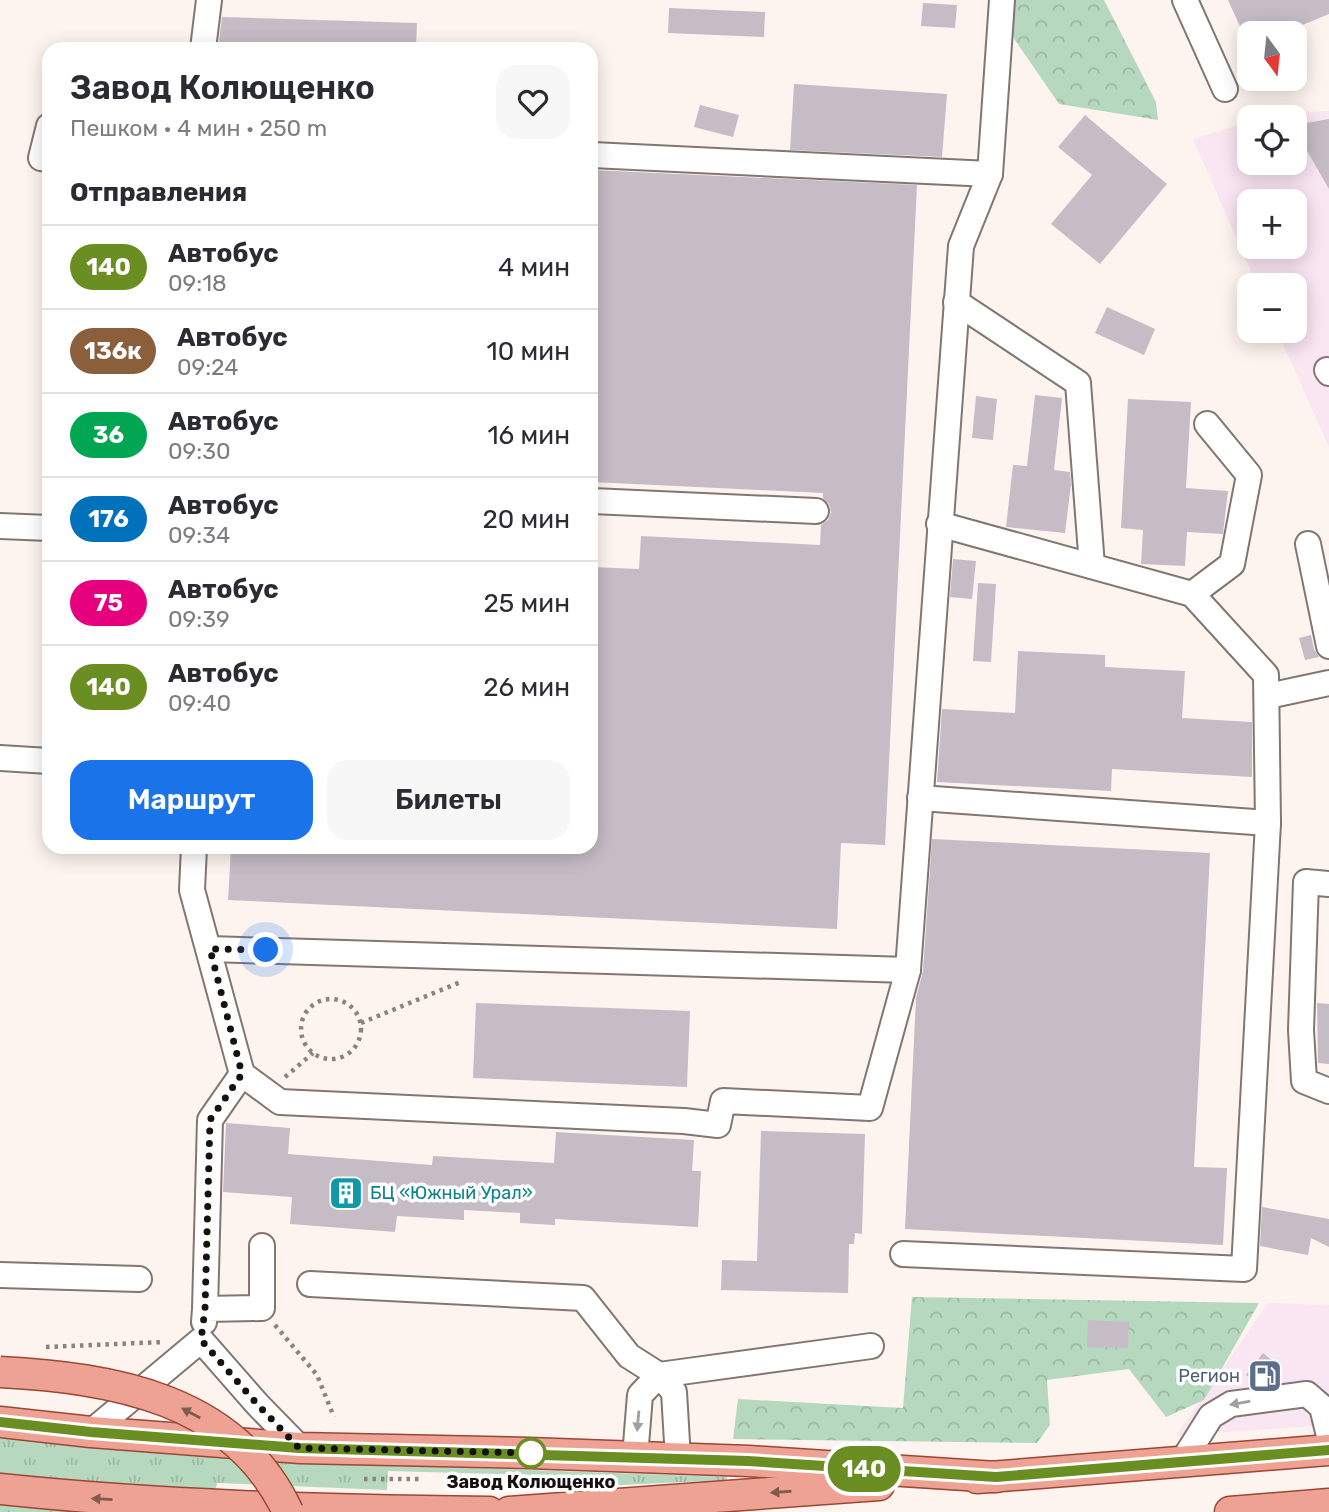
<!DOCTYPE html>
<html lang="ru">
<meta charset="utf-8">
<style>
:root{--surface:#fff;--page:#f7f7f7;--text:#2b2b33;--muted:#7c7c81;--line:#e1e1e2;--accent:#1a73e8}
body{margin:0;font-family:Rubik,sans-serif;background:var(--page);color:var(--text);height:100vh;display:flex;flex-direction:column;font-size:26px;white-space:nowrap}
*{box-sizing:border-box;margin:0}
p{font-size:23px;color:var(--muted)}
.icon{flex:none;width:38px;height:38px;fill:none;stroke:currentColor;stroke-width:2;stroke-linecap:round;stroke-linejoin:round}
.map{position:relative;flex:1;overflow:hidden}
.panel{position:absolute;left:42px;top:42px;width:556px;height:812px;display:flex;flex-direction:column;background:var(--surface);border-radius:21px;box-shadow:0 4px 18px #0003}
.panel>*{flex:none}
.badge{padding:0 14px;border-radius:23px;font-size:24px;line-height:46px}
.needle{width:46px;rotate:165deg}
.fabs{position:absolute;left:1237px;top:21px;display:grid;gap:14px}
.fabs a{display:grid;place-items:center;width:70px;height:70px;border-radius:14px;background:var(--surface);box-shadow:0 4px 18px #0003;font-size:35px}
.you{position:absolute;width:35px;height:35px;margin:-18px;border:5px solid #fff;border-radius:50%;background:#1a73e8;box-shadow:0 0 0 10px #1a73e833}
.map>.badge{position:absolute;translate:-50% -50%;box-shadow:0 0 0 4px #fff}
h2{padding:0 28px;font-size:26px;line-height:63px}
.round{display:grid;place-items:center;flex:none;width:74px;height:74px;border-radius:21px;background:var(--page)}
.head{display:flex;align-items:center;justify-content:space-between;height:119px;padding:0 28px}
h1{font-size:33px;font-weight:600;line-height:52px}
.primary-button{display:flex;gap:14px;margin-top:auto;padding:14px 28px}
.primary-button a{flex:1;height:80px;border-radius:21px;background:var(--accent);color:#fff;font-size:28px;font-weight:600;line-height:80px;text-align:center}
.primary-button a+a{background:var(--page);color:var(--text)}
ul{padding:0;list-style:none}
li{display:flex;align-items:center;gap:21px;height:84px;padding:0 28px;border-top:2px solid var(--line)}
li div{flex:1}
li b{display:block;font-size:26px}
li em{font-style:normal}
li .badge{min-width:77px;font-weight:700;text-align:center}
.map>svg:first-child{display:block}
</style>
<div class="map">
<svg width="1329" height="1512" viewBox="0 0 1329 1512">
<defs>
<pattern id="grass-tufts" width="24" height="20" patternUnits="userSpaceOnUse" patternTransform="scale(1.75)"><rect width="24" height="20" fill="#b5d8be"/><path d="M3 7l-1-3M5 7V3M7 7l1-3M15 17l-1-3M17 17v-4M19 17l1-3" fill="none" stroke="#9bb8a2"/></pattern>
<pattern id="forest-crowns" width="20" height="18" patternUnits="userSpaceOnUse" patternTransform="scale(1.75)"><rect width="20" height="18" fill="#b5d8be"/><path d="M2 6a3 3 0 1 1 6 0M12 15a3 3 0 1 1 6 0" fill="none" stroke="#9bb8a2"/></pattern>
</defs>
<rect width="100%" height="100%" fill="#fef4ef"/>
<g fill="#fae5f3" fill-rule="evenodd">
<path d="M1329 111V447L1277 331H1295V285H1257L1193 139 1249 122 1250 163H1295V117H1266L1277 114ZM1250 201H1295V247H1250Z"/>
<path d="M1268 1303 1329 1305V1425L1176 1436Z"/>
</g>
<path fill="url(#grass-tufts)" d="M0 1438 180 1455 306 1462 727 1477 726 1480 581 1487 580 1476 388 1471 387 1490 217 1483 212 1512H0Z"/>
<g fill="url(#forest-crowns)">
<path d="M1011 0H1104L1156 102 1158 120 1059 104 1008 30Z"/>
<path d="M912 1297 1259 1303 1204 1400 1166 1417 1129 1369 1047 1380 1050 1425 1037 1443 733 1439 738 1399 903 1408Z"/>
</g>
<g fill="#c5bcc6">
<path d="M1228 0H1329V14L1283 33H1243Z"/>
<path d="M923 3 957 5 955 28 921 26Z"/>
<path d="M669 8 765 12 764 37 668 33Z"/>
<path d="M222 17 417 23 416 49H218Z"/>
<path d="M794 84 947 94 942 157 790 150Z"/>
<path d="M700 105 739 115 733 137 694 127Z"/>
<path d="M1085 115 1167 184 1100 264 1051 224 1092 175 1058 147Z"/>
<path d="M1329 119V189L1295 130V125Z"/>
<path d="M592 170 917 185 885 845 841 843 837 929 228 900 231 847H592V567L639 569 641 536 820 545 821 525 828 520 831 512 829 504 823 498V493L592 482Z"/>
<path d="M1107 307 1155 329 1144 355 1095 333Z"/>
<path d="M1035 395 1062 398 1054 470 1070 472 1071 484 1065 533 1006 527 1013 465 1027 466Z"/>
<path d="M976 396 997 399 993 440 972 438Z"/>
<path d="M1128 399 1191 402 1186 488 1228 491 1223 534 1187 532 1185 566 1141 564 1143 530 1121 528Z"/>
<path d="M953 559 976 561 972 599 950 597Z"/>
<path d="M978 583 996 584 991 662 973 661Z"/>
<path d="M1311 635 1314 649 1319 657 1305 660 1299 638Z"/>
<path d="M1018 651 1105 655V667L1185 671 1182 718 1252 722V777L1112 769 1111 791 937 782 942 709 1015 713Z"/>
<path d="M932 839 1210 853 1194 1167 1227 1168 1223 1245 905 1229 916 998 923 971Z"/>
<path d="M476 1003 690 1011 687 1087 473 1078Z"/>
<path d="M1317 1003 1329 1004V1064L1318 1063Z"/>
<path d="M226 1123 290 1128 288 1154 432 1165 433 1156 554 1163 556 1132 694 1140 692 1171H701L698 1227 555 1219V1225L520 1223V1213L464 1210V1220L397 1216 395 1232 290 1224 292 1197 223 1192Z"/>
<path d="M761 1131 865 1134 862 1234 855 1233 854 1244H849L848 1293 721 1290 722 1260 757 1261Z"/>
<path d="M1262 1207 1329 1219V1247L1311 1238 1308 1255 1260 1246Z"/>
<path d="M1088 1320 1129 1322 1128 1348 1087 1347Z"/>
<path d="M1263 1353 1280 1367 1266 1384 1259 1385 1246 1375Z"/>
</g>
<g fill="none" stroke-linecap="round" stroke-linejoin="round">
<g stroke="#827671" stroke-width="28">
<g id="minor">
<path d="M1185 0 1225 89"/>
<path d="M203 49 209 0"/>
<path d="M49 126 41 158 49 159"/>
<path d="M592 155 990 174"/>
<path d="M956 302 1078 383 1092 566"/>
<path d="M1327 370 1329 373"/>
<path d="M592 501 816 511"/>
<path d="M0 526 49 528"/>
<path d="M1308 544 1329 646"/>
<path d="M1192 594 1232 564 1249 475 1207 424"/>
<path d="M1268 696 1329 683"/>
<path d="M0 758 49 761"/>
<path d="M920 798 1268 823"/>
<path d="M194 847 192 890 242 1074 280 1102 684 1121 718 1125 723 1101 870 1108 908 970 961 246 990 174 1002 0"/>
<path d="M1329 884 1306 882 1301 1030 1304 1081 1329 1091"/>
<path d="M210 949 908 970"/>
<path d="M903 1254 1244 1269 1268 823 1266 675 1192 594 939 524"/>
<path d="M0 1275 139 1279"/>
<path d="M310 1284 583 1298 629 1356 659 1375 871 1346"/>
<path d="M205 1309 210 1120 242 1074"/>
<path d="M204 1322 205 1309 262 1308V1246"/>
<path d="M91 1432 201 1340 258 1405 300 1448"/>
<path d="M635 1457 640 1395 659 1375 674 1392 678 1459"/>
<path d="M1182 1462 1211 1416 1231 1404 1307 1394 1322 1407 1329 1436"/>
</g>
</g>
<g stroke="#9a4736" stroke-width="33">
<g id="major">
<path d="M0 1422 91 1432 300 1448 529 1453 749 1461 996 1477"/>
<path d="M977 1478 1329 1450"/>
<path d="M0 1489C162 1506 325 1510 489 1512"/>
<path d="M509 1512 879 1485"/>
<path d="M1230 1512 1329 1504"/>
</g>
</g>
<g stroke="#89827f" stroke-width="4.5" stroke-dasharray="3.5 5" stroke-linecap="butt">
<circle cx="331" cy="1029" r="30"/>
<path d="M361 1023 463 981"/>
<path d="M285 1077 313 1053"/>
<path d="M275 1325 317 1375 334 1417"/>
<path d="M46 1347 163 1342"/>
<path d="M364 1479H419"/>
<path d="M516 1481 535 1482"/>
</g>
<use href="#minor" stroke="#fff" stroke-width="24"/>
<use href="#major" stroke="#eda293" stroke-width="30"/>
<g stroke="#9a4736" stroke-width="33" stroke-linecap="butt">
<path id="major-bridge" d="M0 1372C113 1378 235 1398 288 1512"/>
</g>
<use href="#major-bridge" stroke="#eda293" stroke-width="30"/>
</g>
<defs><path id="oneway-solid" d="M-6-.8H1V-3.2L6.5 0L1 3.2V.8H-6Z" transform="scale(1.75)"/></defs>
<g fill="#a1a09f">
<use href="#oneway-solid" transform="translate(1240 1403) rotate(170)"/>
<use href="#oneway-solid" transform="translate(638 1421) rotate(95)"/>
</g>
<g fill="#815a51">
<use href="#oneway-solid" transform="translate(191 1413) rotate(-152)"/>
<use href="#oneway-solid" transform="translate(781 1492) rotate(176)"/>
<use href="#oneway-solid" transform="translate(102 1499) rotate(-177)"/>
</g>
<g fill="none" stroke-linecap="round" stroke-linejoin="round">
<g stroke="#fff" stroke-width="16">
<path id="line" d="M0 1422 91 1432 299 1448 748 1461 996 1477 1329 1450"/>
</g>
<use href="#line" stroke="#6b8e23" stroke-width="10"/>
<path stroke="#15110f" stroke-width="7" stroke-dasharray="0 12.6" d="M266 950 210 949 242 1074 210 1120 205 1309 201 1340 258 1405 299 1448 531 1453"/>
</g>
<defs>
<g id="building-square" transform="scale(1.75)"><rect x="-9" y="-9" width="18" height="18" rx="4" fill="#0f9aa8" stroke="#fff"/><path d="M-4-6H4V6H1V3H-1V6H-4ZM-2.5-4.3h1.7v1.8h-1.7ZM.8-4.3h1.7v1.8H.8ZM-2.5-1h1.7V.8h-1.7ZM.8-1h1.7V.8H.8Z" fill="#fff"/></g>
<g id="fuel-square" transform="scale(1.75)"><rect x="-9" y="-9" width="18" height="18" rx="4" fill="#5c6f8a" stroke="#fff"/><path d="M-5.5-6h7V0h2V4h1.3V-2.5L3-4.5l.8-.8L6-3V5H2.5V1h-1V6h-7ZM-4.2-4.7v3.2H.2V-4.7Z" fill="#fff"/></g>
</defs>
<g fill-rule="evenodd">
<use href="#building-square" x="346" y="1193"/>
<use href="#fuel-square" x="1265" y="1376"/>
</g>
<circle fill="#fff" stroke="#6b8e23" stroke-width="3.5" cx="531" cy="1453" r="14"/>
<g text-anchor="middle" stroke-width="7" stroke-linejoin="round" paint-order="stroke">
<g font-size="18" fill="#0d838f" stroke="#fff" text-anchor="start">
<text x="370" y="1199">БЦ «Южный Урал»</text>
</g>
<g font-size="18" fill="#4e5e75" stroke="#fff" text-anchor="end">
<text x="1240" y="1382">Регион</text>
</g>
<g font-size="18" font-weight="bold" fill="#15110f" stroke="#fff">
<text x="531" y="1488">Завод Колющенко</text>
</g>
</g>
</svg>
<div class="fabs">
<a><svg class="needle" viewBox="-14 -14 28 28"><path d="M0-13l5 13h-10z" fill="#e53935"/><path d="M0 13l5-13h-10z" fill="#7c7c81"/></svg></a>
<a><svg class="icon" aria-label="locate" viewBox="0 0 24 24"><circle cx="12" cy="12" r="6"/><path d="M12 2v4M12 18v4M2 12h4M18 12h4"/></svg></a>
<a>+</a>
<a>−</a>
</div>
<div class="you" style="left:266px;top:950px"></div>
<b class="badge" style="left:864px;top:1469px;background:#6b8e23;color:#fff">140</b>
<section class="panel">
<div class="head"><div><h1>Завод Колющенко</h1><p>Пешком · 4 мин · 250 m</p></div><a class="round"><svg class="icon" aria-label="heart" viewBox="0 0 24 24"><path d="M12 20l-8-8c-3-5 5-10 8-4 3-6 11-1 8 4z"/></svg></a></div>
<h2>Отправления</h2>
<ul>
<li><span class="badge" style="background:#6b8e23;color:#fff">140</span><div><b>Автобус</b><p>09:18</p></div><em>4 мин</em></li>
<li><span class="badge" style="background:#8b5e3c;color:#fff">136к</span><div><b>Автобус</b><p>09:24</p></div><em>10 мин</em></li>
<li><span class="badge" style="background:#00a651;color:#fff">36</span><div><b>Автобус</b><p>09:30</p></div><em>16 мин</em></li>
<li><span class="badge" style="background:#0072bc;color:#fff">176</span><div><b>Автобус</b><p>09:34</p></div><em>20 мин</em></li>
<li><span class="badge" style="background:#e6007e;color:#fff">75</span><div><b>Автобус</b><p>09:39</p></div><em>25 мин</em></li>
<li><span class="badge" style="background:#6b8e23;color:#fff">140</span><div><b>Автобус</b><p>09:40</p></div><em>26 мин</em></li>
</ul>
<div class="primary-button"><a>Маршрут</a><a>Билеты</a></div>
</section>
</div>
